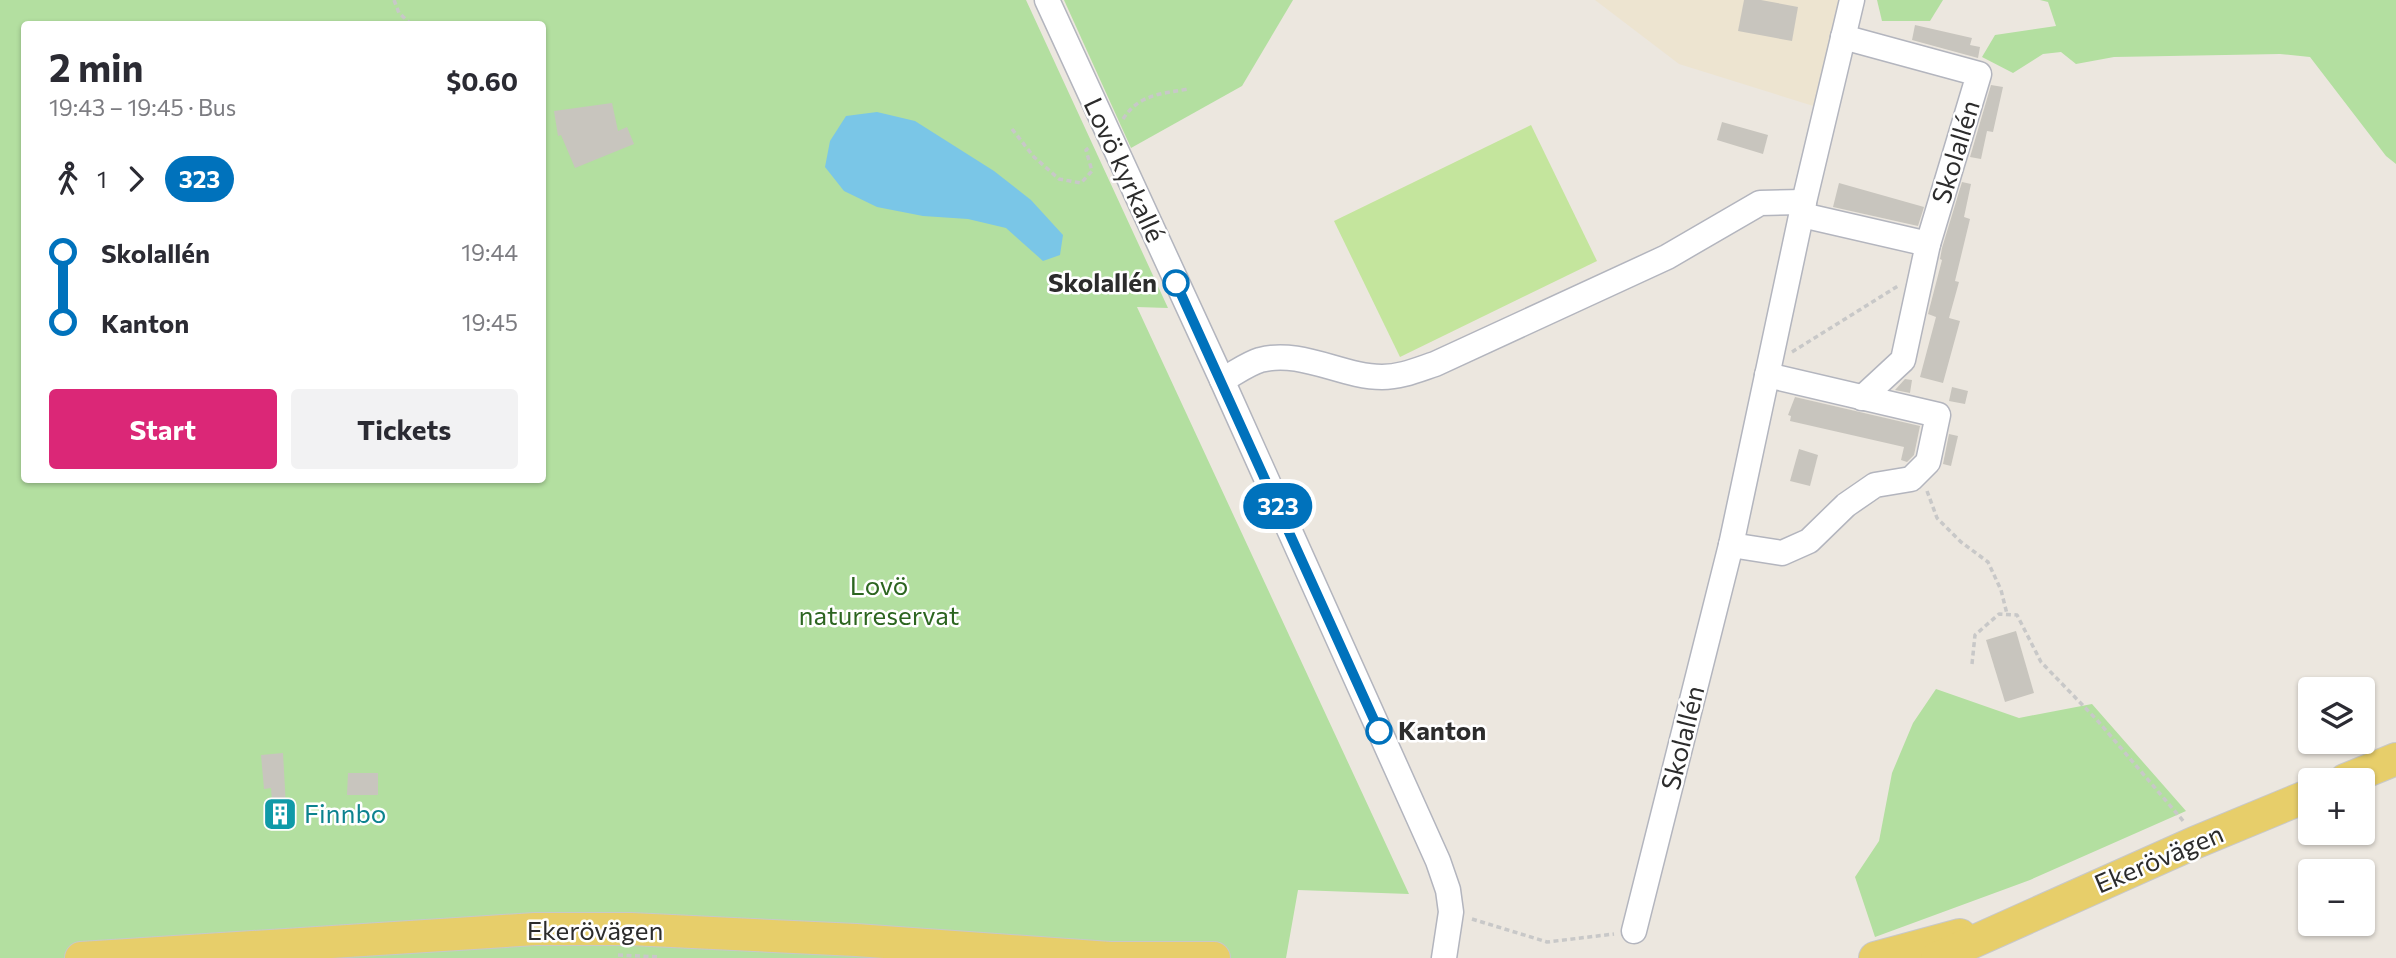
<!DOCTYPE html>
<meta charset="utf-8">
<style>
:root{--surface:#fff;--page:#f2f2f3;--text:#2b2b33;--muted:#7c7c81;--accent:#db2777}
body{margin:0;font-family:Commissioner,sans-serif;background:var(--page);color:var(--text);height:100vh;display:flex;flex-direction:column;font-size:26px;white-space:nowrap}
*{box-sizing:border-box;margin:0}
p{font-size:23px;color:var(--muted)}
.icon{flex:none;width:38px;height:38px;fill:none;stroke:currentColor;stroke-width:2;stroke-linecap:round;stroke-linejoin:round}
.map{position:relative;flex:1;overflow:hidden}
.drawer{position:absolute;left:21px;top:21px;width:525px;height:462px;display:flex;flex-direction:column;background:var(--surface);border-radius:7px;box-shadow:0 2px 5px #0004}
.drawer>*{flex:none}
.badge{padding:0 14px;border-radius:23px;font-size:24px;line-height:46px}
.buttons{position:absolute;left:2298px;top:677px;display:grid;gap:14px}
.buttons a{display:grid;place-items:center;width:77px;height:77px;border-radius:7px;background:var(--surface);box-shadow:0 2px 5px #0004;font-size:35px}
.map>.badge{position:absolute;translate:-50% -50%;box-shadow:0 0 0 4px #fff}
.legs{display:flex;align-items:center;gap:10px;height:77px;padding:0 28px;font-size:23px}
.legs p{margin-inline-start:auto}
.head{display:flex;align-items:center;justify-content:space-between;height:119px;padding:0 28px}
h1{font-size:38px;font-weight:700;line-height:52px}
.button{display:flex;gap:14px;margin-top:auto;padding:14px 28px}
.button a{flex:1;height:80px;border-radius:7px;background:var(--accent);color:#fff;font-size:28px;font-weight:700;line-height:80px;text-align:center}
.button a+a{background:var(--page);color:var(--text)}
ul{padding:0 28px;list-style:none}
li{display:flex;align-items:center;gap:24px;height:70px;font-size:26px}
li i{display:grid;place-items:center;width:10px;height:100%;margin:0 9px;background:currentColor}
li i::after{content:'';width:18px;height:18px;margin:-9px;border:5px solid;border-radius:50%;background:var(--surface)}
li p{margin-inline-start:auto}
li:first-child i{background:linear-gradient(#0000 50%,currentColor 0)}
li:last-child i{background:linear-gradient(currentColor 50%,#0000 0)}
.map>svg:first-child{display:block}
</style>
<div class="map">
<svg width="2396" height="958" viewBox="0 0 2396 958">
<rect width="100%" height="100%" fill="#ece7df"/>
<path fill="#ede4d0" d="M1595 0H1847L1823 109 1679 64Z"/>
<g fill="#b3dfa0" fill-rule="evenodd">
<path d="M0 0H1026L1168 308 1137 307 1409 894 1298 890 1286 958H0ZM24 24H542V480H24Z"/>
<path d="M1064 0H1293L1242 86 1131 148Z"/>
<path d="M1877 0H1943L1930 21H1882Z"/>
<path d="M2040 0H2396V164L2386 156 2310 57 2280 54 2114 57 2076 64 2061 52 2043 54 2013 73 1982 57 1995 35 2056 26 2048 2Z"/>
<path d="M1936 689 2019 718 2092 704 2186 811 2030 880 1875 937 1855 877 1879 841 1892 773 1913 723Z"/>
</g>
<path fill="#c4e59d" d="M1531 125 1597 261 1400 357 1334 221Z"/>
<path fill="#7ac6e7" d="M877 112 915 121 994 171 1031 200 1063 235 1060 255 1043 261 1006 228 968 219 923 216 877 207 844 191 825 167 830 141 846 116Z"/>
<g fill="#c8c5be">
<path d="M1744 0H1761L1798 7 1792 41 1738 31Z"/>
<path d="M1915 25 1972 38 1970 45 1980 47 1978 58 1912 40Z"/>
<path d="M1991 85 2003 87 1993 132 1987 131 1981 159 1970 157Z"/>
<path d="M612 103 618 131 627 127 634 144 575 168 561 135 558 136 554 111Z"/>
<path d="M1722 122 1768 135 1763 154 1717 140Z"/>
<path d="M1962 182 1971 184 1964 217 1970 219 1955 281 1959 282 1949 318 1960 321 1943 383 1920 377 1936 317 1928 314 1942 260 1940 259 1942 248Z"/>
<path d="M1839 183 1924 207 1918 226 1833 207Z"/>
<path d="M1905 379 1912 380 1910 393 1895 390Z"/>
<path d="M1952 387 1968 391 1965 404 1949 401Z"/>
<path d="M1795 397 1920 426 1914 455 1907 462 1901 460 1904 447 1790 421 1791 416 1788 415Z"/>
<path d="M1949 434 1958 436 1951 466 1943 464Z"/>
<path d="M1799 449 1818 455 1810 486 1790 481Z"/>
<path d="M2016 631 2034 693 2005 702 1986 640Z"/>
<path d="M283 753 287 825 274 826 271 788 264 789 261 755Z"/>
<path d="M348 773H378V795H347Z"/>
</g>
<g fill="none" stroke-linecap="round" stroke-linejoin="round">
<g stroke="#b3b5be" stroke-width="27">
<g id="minor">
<path d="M1047 0 1222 380 1438 861 1448 890 1451 912 1444 958"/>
<path d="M1843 37 1979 74 1928 244 1903 360 1862 398"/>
<path d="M1802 215 1928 244"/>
<path d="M1222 380C1234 374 1247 364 1260 360 1301 349 1342 377 1382 377 1401 377 1417 370 1435 364L1667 257 1760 203 1804 202"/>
<path d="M1731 545 1782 553 1809 541 1846 505 1875 485 1911 479 1928 462 1938 415 1767 375"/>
<path d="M1634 931 1731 545 1804 202 1852 0"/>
</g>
</g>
<g stroke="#c8c8c8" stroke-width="34">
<g id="major">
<path d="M2345 780 2396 759"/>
<path d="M81 958 535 929H631L856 940 1110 958"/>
<path d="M1109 958H1214"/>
<path d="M1875 958 1960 935"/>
<path d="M1937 958 2194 843 2310 795"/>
</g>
</g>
<g stroke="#c8c8c8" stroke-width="3.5" stroke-dasharray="5 3.5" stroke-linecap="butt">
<path d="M394 0 399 13 411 24"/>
<path d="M1123 119C1139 94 1161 94 1188 89"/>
<path d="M1012 129 1034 157 1059 179 1081 183 1092 171 1086 150 1091 146"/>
<path d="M1792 352 1898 286"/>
<path d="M1927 491 1937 518 1961 542 1988 562 2001 590 2007 614"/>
<path d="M1972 664 1975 635 1999 614 2017 615 2041 662 2097 720 2185 823"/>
<path d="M1472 919 1547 942 1614 934"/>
<path d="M618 955 660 957"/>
</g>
<use href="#minor" stroke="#fff" stroke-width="24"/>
<use href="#major" stroke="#e7ce6a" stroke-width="32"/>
</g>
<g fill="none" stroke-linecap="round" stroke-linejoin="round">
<g stroke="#fff" stroke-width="16">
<path id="line-1" d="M1176 283 1379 731"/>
</g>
<use href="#line-1" stroke="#0072bc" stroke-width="10"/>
</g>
<defs>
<g id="building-square" transform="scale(1.75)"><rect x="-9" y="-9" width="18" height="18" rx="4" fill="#0f9aa8" stroke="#fff"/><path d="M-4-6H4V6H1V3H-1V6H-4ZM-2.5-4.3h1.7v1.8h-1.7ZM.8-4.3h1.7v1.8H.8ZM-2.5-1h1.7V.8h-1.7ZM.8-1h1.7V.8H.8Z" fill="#fff"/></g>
</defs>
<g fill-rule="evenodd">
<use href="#building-square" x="280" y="814"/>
</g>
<g fill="#fff" stroke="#0072bc" stroke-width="3.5">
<circle cx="1176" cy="283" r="12"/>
<circle cx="1379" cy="731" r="12"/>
</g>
<g text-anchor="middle" stroke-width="5" stroke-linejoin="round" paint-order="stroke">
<g font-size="26" fill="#2c2c2c" stroke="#fff">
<text transform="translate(1956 152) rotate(-73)" y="9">Skolallén</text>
<text transform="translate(1124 170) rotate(65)" y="9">Lovö kyrkallé</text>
<text transform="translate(1683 738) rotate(-76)" y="9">Skolallén</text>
<text transform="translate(2159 859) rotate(-23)" y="9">Ekerövägen</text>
<text x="595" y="940">Ekerövägen</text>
</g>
<g font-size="26" font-weight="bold" fill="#2c2c2c" stroke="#fff" text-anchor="end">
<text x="1157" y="292">Skolallén</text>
<text x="1398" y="740" text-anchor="start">Kanton</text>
</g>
<g font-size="26" fill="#2c6520" stroke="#fff">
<text x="879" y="595">Lovö<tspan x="879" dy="30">naturreservat</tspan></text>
</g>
<g font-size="26" fill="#0d838f" stroke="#fff" text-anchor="start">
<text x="304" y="823">Finnbo</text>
</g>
</g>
</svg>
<div class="buttons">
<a><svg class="icon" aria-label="layers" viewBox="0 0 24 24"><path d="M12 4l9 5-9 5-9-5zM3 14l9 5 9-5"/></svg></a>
<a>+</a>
<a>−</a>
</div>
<b class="badge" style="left:1278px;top:506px;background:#0072bc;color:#fff">323</b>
<section class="drawer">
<div class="head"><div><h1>2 min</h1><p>19:43 – 19:45 · Bus</p></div><b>$0.60</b></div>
<div class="legs"><svg class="icon" aria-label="walk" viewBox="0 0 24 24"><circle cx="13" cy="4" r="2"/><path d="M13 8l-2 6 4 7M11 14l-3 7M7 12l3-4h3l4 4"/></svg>1<svg class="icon" aria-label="forward" viewBox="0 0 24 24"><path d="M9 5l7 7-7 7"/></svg><b class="badge" style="background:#0072bc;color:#fff">323</b></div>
<ul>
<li><i style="color:#0072bc"></i><b>Skolallén</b><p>19:44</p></li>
<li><i style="color:#0072bc"></i><b>Kanton</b><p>19:45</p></li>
</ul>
<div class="button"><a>Start</a><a>Tickets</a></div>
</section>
</div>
